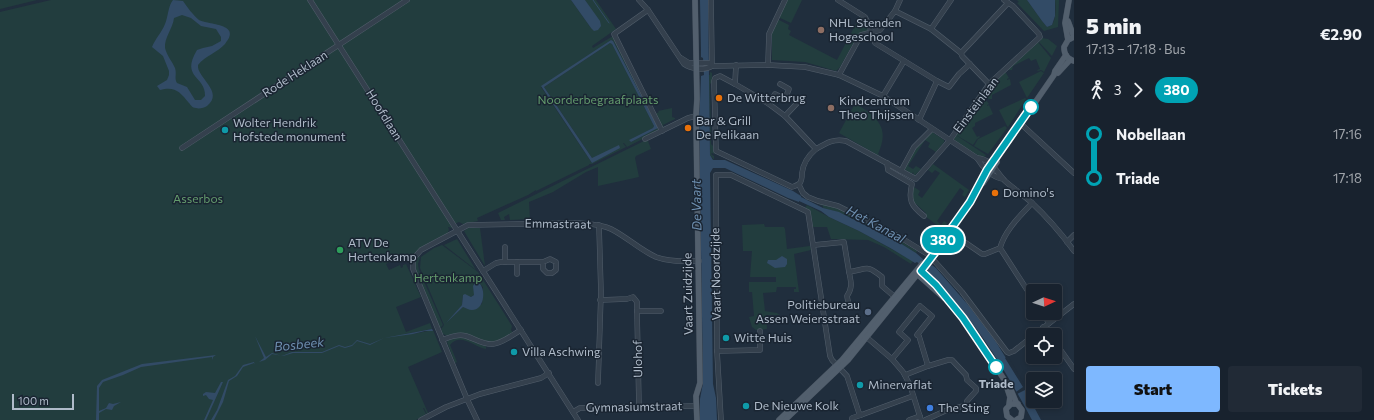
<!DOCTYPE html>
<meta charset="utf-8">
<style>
:root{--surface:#18222e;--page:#212a36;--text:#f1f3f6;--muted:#9fa4aa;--line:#363f4a;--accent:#7eb8ff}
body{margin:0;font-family:Commissioner,sans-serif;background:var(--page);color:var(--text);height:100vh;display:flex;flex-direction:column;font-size:15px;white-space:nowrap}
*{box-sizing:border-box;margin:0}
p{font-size:13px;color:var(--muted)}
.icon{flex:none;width:22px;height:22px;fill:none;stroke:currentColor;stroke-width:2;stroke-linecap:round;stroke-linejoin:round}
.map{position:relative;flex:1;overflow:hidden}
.panel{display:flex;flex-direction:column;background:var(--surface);width:300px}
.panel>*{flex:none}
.badge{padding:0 8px;border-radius:13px;font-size:14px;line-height:26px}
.needle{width:26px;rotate:86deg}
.buttons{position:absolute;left:1026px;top:284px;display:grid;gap:8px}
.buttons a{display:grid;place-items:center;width:36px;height:36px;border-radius:4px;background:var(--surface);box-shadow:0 2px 6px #0003,0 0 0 1px var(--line);font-size:20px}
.scale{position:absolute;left:12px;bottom:10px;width:62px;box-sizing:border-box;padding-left:4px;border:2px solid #afbbc9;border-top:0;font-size:11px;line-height:14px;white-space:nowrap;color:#afbbc9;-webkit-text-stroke:3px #1a2532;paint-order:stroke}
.map>.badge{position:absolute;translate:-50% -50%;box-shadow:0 0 0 2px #fff}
.legs{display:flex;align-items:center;gap:6px;height:44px;padding:0 12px;font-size:13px}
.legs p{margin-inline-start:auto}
.head{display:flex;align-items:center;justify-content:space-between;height:68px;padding:0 12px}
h1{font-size:22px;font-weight:800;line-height:30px}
.cta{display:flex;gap:8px;margin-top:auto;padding:8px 12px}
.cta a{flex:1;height:46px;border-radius:4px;background:var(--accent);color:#111;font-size:16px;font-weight:800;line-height:46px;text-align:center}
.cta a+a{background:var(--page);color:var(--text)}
ul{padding:0 12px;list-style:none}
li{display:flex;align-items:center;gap:14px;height:44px;font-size:15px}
li i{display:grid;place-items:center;width:6px;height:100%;margin:0 5px;background:currentColor}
li i::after{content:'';width:10px;height:10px;margin:-5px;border:3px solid;border-radius:50%;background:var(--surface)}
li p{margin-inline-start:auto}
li:first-child i{background:linear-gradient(#0000 50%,currentColor 0)}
li:last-child i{background:linear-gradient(currentColor 50%,#0000 0)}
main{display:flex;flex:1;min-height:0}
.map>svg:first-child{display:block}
</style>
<main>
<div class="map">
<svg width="1074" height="420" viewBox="0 0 1074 420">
<rect width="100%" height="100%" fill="#202e3d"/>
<g fill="#223d3e" fill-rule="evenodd">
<path d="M0 0H37L0 9Z"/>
<path d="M51 0H571L591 28 594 15 585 0H596L616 29 592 46 593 48 613 36 660 130 627 147 624 143H623L626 147 592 164H589V165L536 191V190L528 195 477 218 478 221 463 224 459 222 452 225V228L448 227 449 230 447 234 430 242 413 256 405 254 386 264 389 270 400 265 401 268 403 267V265L406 264 421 297 396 307 406 332 430 323 432 329 405 334H413L433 330 442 352 408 367 428 413 427 414 424 408H423L426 414 416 420H0V12ZM611 40 613 41 658 128 631 142 630 140 653 128 654 126 612 44 610 43 544 87 592 158H594L592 163 541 87Z"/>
<path d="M787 0H802L791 23 778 17Z"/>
<path d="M1017 0H1027L1042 21 1047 27 1052 25C1056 18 1056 9 1055 0H1059L1058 27 1044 31 1017 3 1019 2Z"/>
<path d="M860 16 863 18 868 29 866 32 858 35 840 67 836 71 805 62 772 60V31L777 20H779L789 25 788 29 791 31 789 35 837 60Z"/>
<path d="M1042 38 1048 39 1057 46 1052 56 1039 42Z"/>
<path d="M1038 42 1051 58 1044 72 1041 70 1038 71 1037 70 1040 69 1036 59 1031 61 1029 58 1013 66 1012 70H1009V69Z"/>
<path d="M1041 71 1044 73 1027 98 1019 82Z"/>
<path d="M710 72 712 73V82L710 84 711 144 713 146 714 154 712 153 711 154 714 156V160L710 155V150L709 75H710Z"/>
<path d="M1005 72 1006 73 1009 78 1007 79V80L1010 79 1011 85 992 95V99H989L985 96 984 94 994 82Z"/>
<path d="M1025 98 1026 99 1008 127 1007 126 999 110Z"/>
<path d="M981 99 986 100 989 104 987 105V106L989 105 993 114 975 123V126L972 128 977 137 979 136 980 137 977 139 973 145 956 135Z"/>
<path d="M857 100 860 101 858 105C878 118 890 128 878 154L881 157 839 133Z"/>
<path d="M672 108V117L675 118V119L663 125 664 128 661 126 655 114 659 112 658 111Z"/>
<path d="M1005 126 1007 128 988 154 974 146 978 139Z"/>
<path d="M932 132 944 140V142L936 152 928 147 930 143 925 140 908 166 913 169 916 166 921 169 915 175H914L913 172 912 174 904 169 914 150Z"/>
<path d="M956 135 986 155 984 158 979 156 956 142 954 139Z"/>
<path d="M646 140 648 141 651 149 636 156 635 158 639 177 598 186V167L586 172 553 192 529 202 530 219 510 220 509 214 504 217 505 220H501L498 213Z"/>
<path d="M933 164 969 190 965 197 962 195 964 191 960 188 937 221 941 225 944 221 947 223 945 229 943 228 942 229 925 216 926 213 916 204H914L911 194 914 187 920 191 918 195 922 198 940 173 935 170 932 173 928 170Z"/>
<path d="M808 199C818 202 829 204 838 208 866 219 892 236 917 251L916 253C888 235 856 216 823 208V206Z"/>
<path d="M807 205 829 217 859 231 913 261 911 264 884 247 868 240 831 239 827 227H813C812 220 812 210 805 208Z"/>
<path d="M764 224 765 227H784L785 229 787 249 810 246 811 250 794 254 799 292H794V289H796V287H777L776 292 763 293 765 311 777 313 780 315H766L767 329 756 330 752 327 749 317 754 316 752 292H749V282H776V277H750L752 251H743L742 225Z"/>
<path d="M468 228H480L485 266 464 231Z"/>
<path d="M457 239 476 270 444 245Z"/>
<path d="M442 245 478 272 512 326 511 330 513 333 505 338 491 343 471 337 448 336 443 334 441 329 444 325 420 268 421 257 434 248ZM475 283H479L483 287 482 304 468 309 463 307 452 317 462 305 463 295 471 297 474 295C476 291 473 288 475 283Z"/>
<path d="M418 255 420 257 418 264 419 270 443 325 440 328H439L415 272 414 263Z"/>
<path d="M460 337 469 339 470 340 484 346 486 345V349C474 347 460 332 450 345L457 362 455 363 447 342 449 340Z"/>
</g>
<g fill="#324b66" fill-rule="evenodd">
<path d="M173 0 183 1C187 7 193 15 199 20 208 25 243 23 225 44 218 52 205 56 198 65 196 77 225 92 207 106 204 108 199 109 196 108 192 108 191 105 189 103 180 92 175 86 160 90L157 86 167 80 169 75V71L163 56 152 47C155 39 162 32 165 24 168 17 168 6 173 0ZM182 15 191 18 201 26 216 29 221 37V41L212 46 203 48 197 50C180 78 206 76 205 96L201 100H195L187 87 177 83C174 78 177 74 175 68 172 61 167 56 165 48 164 38 173 28 174 18Z"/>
<path d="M571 0H585L600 21 601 26 598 30 594 31 591 28Z"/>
<path d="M700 0H708L710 155 713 160H725L793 191 801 196V197L823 208 839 212 900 243 916 253 931 266 932 265 936 268 969 306 996 342 1019 379 1042 420H1032C1005 369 971 313 928 273V270L917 262 915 263 892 249 859 231 829 217 821 211 799 201V202L788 198 725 168H713L710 173 713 384 716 398 717 420H700V399L703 383 699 115 700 102 701 76 704 75 703 58 701 57V51Z"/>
<path d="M1027 0H1055V16L1052 25 1047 27 1042 21Z"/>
<path d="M611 40 613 41 658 128 631 142 629 140 653 128 654 126 612 44 610 43 544 87 592 158 619 145 620 148 592 163 541 86Z"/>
<path d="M782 256 787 259V264L785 267 775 268 767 263 768 260H776Z"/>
<path d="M475 283 480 284C486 291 484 310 472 310 469 310 466 308 463 307L446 323 462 305 463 295 465 294 471 297 474 295 473 286Z"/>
<path d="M430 324 433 331H425L413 334 384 338 370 345 357 341 352 346 345 348 339 346 322 353H293L283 356 272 354 265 360 259 362 264 358 255 336 266 357 272 353 282 356 292 352H322L339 345 345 347 352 345 357 340 370 344 384 338 432 329Z"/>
<path d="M216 355 213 357V360L212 357 141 367 123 375 103 382 99 388V411L106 408 109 403 113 404 121 402 114 406 112 410 106 409 99 413V420H96L97 386 102 380 142 364Z"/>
<path d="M254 362 255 365 254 363 243 367 237 376 229 381 223 402 214 420H211L217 410 228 380 235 376 243 365Z"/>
<path d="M221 382H223L206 420H204L213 400 209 399 206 395 203 396V394L206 392 215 393Z"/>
</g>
<path fill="#202e3d" d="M1008 356 1033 399 1044 420H1041L1025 390 1017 394 1016 392 1023 387 1005 358Z"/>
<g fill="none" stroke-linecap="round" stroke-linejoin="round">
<path stroke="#324b66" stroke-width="1" d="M593 0 609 23"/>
<g stroke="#525e6b" stroke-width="5.5">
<g id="minor">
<path d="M310 0 578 420"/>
<path d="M639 0 648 10 684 64C691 69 705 71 712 66L709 63H689L681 58"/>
<path d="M711 0 712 66 768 65 805 67 839 75 883 96 977 158"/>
<path d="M838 0 865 17 869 25 875 43 937 81 949 87 959 74 970 64"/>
<path d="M648 10 614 34 662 131"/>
<path d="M895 11 931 29 961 53 962 56 989 84"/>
<path d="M931 29 951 0"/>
<path d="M961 53 1008 3"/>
<path d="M768 65 769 34 785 0"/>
<path d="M839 75 861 35 880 30 895 11 900 0"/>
<path d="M720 76 735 84 769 104 785 116 816 149C809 155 803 164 802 173 802 176 802 180 800 183 798 185 795 186 792 187L716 151 714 81 715 78Z"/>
<path d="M735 84 736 65"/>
<path d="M883 96 904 61"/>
<path d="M769 104 775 94 783 98 787 94 789 89 780 84"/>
<path d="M785 116 800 100"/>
<path d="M919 120 937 81"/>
<path d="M1020 123 1074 173"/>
<path d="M645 139 688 118 696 116"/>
<path d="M182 148 407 0"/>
<path d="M816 149C826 143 834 138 846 141L916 179 950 140 989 84 1040 37 1039 34 1013 6 1004 0"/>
<path d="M887 163 888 170 912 184C908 200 911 206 924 216"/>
<path d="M901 171 914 147 932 129"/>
<path d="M1003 179C993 178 982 167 977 158 992 159 996 172 1005 181 1013 188 1023 195 1031 202 1047 217 1061 233 1074 251"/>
<path d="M799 185 803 193 808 197 818 201 838 206 898 236 929 255 962 292 1007 352 1009 353 1014 351 1033 336"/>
<path d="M1032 203C1020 216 1005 230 1000 248L1033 299"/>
<path d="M1067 242 1074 235"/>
<path d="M966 243 982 254H985L1000 248"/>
<path d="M814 245 844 242 849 272C868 269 866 264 882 277V286L896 298"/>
<path d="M505 247V262"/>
<path d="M483 271 496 263 501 262H543L550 259 556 262V270L552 273H547L543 269V262"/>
<path d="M517 274V262"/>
<path d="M600 300 627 299 633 297 637 302V311H661"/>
<path d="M849 307 847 296C853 287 851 282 849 272"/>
<path d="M637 311 639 407"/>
<path d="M1042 313 1049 323"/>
<path d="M1043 327 1050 335"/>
<path d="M864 335 892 359 903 372 910 385 921 420"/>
<path d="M1034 335 1074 304"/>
<path d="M442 340C450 337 458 334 466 336 476 339 483 345 493 344 503 343 512 335 521 330"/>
<path d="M1055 342 1074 369"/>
<path d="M717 351 760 350V331"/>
<path d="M892 359 908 340 899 332 920 306 932 316 917 335 919 336 928 366 948 360H952L966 375 967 380 976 388V391L967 401V405L945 411 925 420"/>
<path d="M905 375 928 366"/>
<path d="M598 383 601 293 599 225"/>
<path d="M573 412 580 408 696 406"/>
<path d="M421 420 446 407 480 394 541 378 549 373"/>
<path d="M477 420 467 399 413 269V259L421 250 468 225 578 223C589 224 601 224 611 229 627 237 640 250 656 257 669 262 685 261 699 261"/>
<path d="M721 420 717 351 716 175H731L808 212 830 356 832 360 847 376 859 413 861 415 913 396"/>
<path d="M852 420V418L861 415"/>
<path d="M909 420 920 416"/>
</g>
</g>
<g stroke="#3e4956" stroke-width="6">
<g id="major">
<path d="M695 0 697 99 696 116 700 383 696 396 697 420"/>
<path d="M1068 21 1074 37"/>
<path d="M1074 37 1068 40 1064 47C1064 54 1067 59 1074 61"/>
<path d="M1068 40 1065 23 1069 0"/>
<path d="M1058 73 1070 60"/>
<path d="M983 183 997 162"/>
<path d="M918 271H921L936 285 969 326 1011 390 1016 402 1022 410 1021 417 1016 420"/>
<path d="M916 273 944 298"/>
<path d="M1007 388 1010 397 1009 405"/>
<path d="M779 420 842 360 922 264"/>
<path d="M785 420 848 360 937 250 943 240 969 202 978 188 981 179 998 154 1003 149 1054 75 1055 71 1066 55"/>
<path d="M1012 420 1007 416 1006 409 1011 404H1018"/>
</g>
</g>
<use href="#minor" stroke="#34404d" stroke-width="4.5"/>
<use href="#major" stroke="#525f6d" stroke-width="5.5"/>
</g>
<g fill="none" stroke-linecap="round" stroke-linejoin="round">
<g stroke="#fff" stroke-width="9">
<path id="line-1" d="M996 367 963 318 936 285 921 271 937 250 943 240 970 202 987 170 1031 107"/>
</g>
<use href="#line-1" stroke="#00a3b4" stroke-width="6"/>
</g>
<g fill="#8d6e63" stroke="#1a2532" stroke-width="1.5">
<circle cx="821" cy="30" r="4"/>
<circle cx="831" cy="108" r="4"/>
</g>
<g fill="#e8710a" stroke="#1a2532" stroke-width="1.5">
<circle cx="719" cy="98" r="4"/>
<circle cx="688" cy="128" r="4"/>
<circle cx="995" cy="193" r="4"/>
</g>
<g fill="#fff" stroke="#00a3b4" stroke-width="2">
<circle cx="1031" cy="107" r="7"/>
<circle cx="996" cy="367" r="7"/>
</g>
<g fill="#0f9aa8" stroke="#1a2532" stroke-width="1.5">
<circle cx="225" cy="130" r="4"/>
<circle cx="726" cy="338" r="4"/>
<circle cx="514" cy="352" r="4"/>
<circle cx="860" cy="385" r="4"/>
<circle cx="746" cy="406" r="4"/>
</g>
<circle fill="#2e9e5b" stroke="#1a2532" stroke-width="1.5" cx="340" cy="250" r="4"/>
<circle fill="#5c6f8a" stroke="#1a2532" stroke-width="1.5" cx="868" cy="312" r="4"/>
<circle fill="#3f7fe0" stroke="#1a2532" stroke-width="1.5" cx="930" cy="408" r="4"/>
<g text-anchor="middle" stroke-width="3" stroke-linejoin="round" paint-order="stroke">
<g font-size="12" fill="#afbbc9" stroke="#1a2532" text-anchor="start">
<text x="829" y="27">NHL Stenden<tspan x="829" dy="14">Hogeschool</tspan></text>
<text x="727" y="102">De Witterbrug</text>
<text x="839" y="105">Kindcentrum<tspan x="839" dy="14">Theo Thijssen</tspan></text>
<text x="696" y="125">Bar &amp; Grill<tspan x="696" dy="14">De Pelikaan</tspan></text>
<text x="233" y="127">Wolter Hendrik<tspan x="233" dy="14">Hofstede monument</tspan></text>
<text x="1003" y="197">Domino's</text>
<text x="348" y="247">ATV De<tspan x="348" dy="14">Hertenkamp</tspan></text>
<text x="860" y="309" text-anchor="end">Politiebureau<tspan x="860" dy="14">Assen Weiersstraat</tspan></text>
<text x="734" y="342">Witte Huis</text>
<text x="522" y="356">Villa Aschwing</text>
<text x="868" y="389">Minervaflat</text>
<text x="754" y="410">De Nieuwe Kolk</text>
<text x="938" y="412">The Sting</text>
</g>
<g font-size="12" fill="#afbbc9" stroke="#1a2532">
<text transform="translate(295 74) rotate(-33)" y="4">Rode Heklaan</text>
<text transform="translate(976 105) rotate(-53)" y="4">Einsteinlaan</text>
<text transform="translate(384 115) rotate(58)" y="4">Hoofdlaan</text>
<text transform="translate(558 224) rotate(1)" y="4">Emmastraat</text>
<text transform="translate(716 274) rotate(-91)" y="4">Vaart Noordzijde</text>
<text transform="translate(688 294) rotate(-91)" y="4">Vaart Zuidzijde</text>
<text transform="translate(638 359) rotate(-91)" y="4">Ulohof</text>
<text transform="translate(634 407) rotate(-1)" y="4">Gymnasiumstraat</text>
</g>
<g font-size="12" fill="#649c6d" stroke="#1a2532">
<text x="598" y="104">Noorderbegraafplaats</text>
<text x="198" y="203">Asserbos</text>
<text x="448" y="282">Hertenkamp</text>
</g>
<g font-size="12" font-weight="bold" fill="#afbbc9" stroke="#1a2532">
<text x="996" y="388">Triade</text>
</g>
<g font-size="13" font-style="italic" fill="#6d8eaf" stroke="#1a2532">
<text transform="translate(696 205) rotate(-91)" y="5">De Vaart</text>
<text transform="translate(876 224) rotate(28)" y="5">Het Kanaal</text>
<text transform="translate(299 344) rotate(-6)" y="5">Bosbeek</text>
</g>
</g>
</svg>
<div class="buttons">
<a><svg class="needle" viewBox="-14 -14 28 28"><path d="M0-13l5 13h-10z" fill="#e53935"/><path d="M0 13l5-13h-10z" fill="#9fa4aa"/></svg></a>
<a><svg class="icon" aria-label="locate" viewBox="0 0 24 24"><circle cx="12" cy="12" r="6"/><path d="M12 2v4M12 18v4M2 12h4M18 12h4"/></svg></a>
<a><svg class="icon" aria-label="layers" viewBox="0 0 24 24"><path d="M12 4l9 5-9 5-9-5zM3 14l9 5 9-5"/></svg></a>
</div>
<div class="scale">100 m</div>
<b class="badge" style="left:943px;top:240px;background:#00a3b4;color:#fff">380</b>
</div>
<section class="panel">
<div class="head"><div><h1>5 min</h1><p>17:13 – 17:18 · Bus</p></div><b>€2.90</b></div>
<div class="legs"><svg class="icon" aria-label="walk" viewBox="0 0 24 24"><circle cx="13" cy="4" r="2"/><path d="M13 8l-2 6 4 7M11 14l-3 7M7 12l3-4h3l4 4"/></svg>3<svg class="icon" aria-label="forward" viewBox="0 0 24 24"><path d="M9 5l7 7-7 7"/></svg><b class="badge" style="background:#00a3b4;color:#fff">380</b></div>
<ul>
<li><i style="color:#00a3b4"></i><b>Nobellaan</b><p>17:16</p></li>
<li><i style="color:#00a3b4"></i><b>Triade</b><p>17:18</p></li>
</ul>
<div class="cta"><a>Start</a><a>Tickets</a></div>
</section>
</main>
